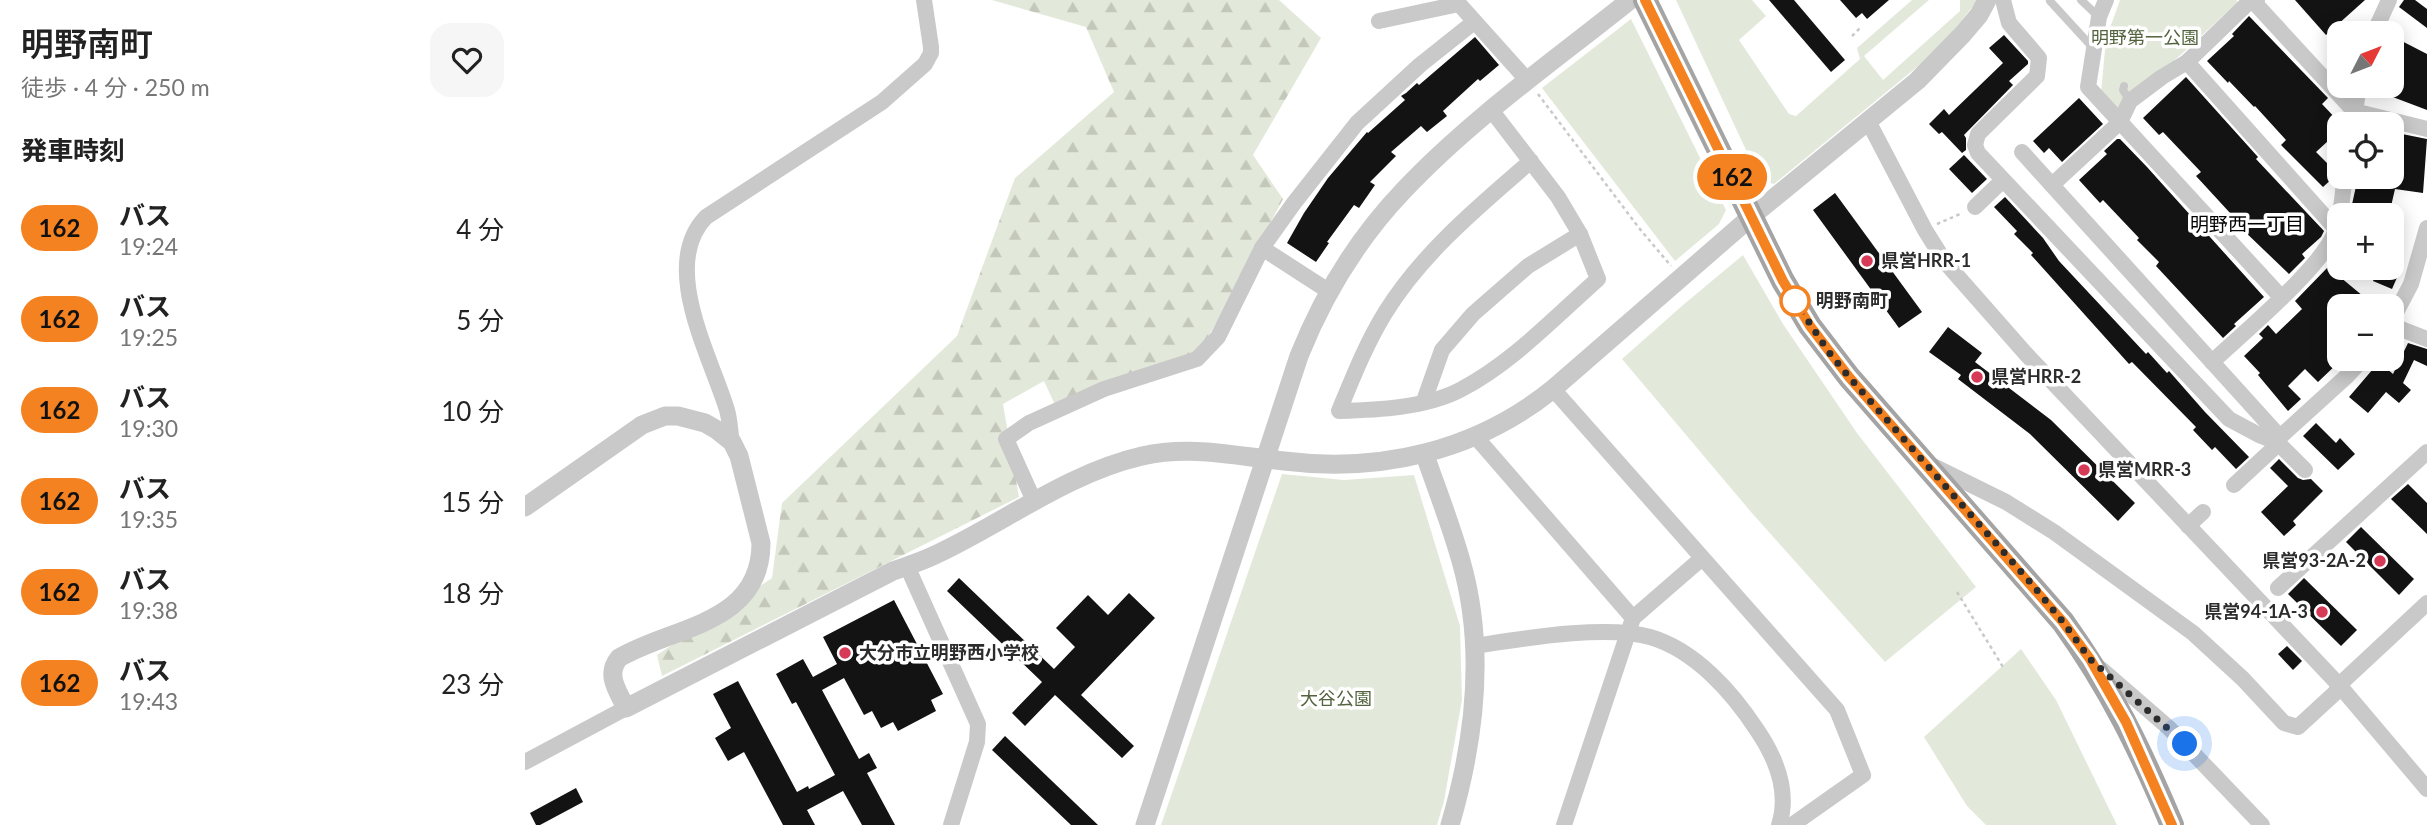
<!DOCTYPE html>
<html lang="ja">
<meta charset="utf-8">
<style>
:root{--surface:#fff;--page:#f6f6f6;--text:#222;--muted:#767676}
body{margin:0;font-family:Lato,"Noto Sans JP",sans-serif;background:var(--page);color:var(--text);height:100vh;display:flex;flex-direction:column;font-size:26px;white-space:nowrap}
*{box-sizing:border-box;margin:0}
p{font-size:23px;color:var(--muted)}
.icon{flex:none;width:38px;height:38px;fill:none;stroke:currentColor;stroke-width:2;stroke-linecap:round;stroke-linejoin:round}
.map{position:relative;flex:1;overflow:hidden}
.drawer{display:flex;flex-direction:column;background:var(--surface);width:525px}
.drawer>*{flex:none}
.badge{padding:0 14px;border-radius:23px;font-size:24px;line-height:46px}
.needle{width:46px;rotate:48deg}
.controls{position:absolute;left:1802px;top:21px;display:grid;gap:14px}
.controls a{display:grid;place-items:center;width:77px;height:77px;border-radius:14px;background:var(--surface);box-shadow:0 4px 18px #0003;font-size:35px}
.you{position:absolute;width:35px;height:35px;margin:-18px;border:5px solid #fff;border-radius:50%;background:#1a73e8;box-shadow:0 0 0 10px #1a73e833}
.map>.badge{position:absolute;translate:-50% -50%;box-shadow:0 0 0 4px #fff}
h2{padding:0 21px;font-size:26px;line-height:63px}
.round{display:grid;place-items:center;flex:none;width:74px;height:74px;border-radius:21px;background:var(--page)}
.overview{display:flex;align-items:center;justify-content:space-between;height:119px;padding:0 21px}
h1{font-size:33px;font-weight:600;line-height:52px}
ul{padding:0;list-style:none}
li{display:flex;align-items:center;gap:21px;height:91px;padding:0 21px}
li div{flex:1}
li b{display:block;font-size:26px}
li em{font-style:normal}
li .badge{min-width:77px;font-weight:700;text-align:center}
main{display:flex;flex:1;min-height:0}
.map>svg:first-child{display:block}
</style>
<main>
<section class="drawer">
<div class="overview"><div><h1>明野南町</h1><p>徒歩 · 4 分 · 250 m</p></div><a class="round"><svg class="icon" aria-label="heart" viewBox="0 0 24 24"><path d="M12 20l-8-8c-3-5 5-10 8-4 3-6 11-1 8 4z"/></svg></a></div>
<h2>発車時刻</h2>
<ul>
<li><span class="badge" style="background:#f58220;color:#111">162</span><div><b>バス</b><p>19:24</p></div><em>4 分</em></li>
<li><span class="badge" style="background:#f58220;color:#111">162</span><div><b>バス</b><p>19:25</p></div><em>5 分</em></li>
<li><span class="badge" style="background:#f58220;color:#111">162</span><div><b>バス</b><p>19:30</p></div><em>10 分</em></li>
<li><span class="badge" style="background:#f58220;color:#111">162</span><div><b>バス</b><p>19:35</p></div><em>15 分</em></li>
<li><span class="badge" style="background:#f58220;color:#111">162</span><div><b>バス</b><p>19:38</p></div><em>18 分</em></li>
<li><span class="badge" style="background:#f58220;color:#111">162</span><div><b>バス</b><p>19:43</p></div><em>23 分</em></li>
</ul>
</section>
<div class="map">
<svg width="1902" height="825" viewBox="0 0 1902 825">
<defs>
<pattern id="forest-firs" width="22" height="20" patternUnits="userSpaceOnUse" patternTransform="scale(1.75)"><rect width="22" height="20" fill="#e3e9da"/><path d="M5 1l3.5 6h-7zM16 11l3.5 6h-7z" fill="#c3c8bb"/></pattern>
</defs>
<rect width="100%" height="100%" fill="#fff"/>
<g fill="#e3e9da">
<path d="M1151 0H1227L1241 16 1214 40 1264 114 1271 116 1335 59 1332 48 1387 0H1404L1339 56 1358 80 1435 11V0H1453L1414 49 1249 184 1235 180Z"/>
<path d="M1595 0H1711L1713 2 1601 105 1592 108 1576 93 1581 39Z"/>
<path d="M1106 19 1201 210 1194 224 1150 261 1017 88Z"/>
<path d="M1218 255 1258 324 1332 433 1451 587 1360 662 1226 512 1097 359 1158 305Z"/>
<path d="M757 474 819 480 889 475 935 626 937 700 919 801 912 825H636Z"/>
<path d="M1496 649 1531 700 1592 825H1461L1442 806 1399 737Z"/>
</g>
<path fill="url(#forest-firs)" d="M467 0H754L796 38 728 155 758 199 697 314 671 356 531 407 519 381 478 404 494 497 137 676 132 655 247 578 257 503 432 336 490 178 589 92 561 27Z"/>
<g fill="#131313">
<path d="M1244 0H1269L1320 60 1306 72Z"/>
<path d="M1315 0H1364L1342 19 1337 13 1331 18Z"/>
<path d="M1770 0H1840L1801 35Z"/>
<path d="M1879 0H1890L1902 9V28L1874 7Z"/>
<path d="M1724 16 1803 98 1797 104 1815 123V130L1791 152 1811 172 1809 177 1798 187 1756 145 1761 140 1730 106 1729 107 1704 81 1703 83 1682 61 1709 36 1707 34Z"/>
<path d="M1479 35 1503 61V64L1484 81 1488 85 1439 135 1441 138V150L1437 153 1417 132 1414 134 1404 124 1419 109 1424 115 1478 63 1464 48Z"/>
<path d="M1867 36 1902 54V110L1844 88V86H1867Z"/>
<path d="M950 37 974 65 955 81 953 79 918 111 922 116 902 132 896 126 866 152 871 156 845 182 850 185 834 208 829 205 802 242 804 243 791 262 762 243 779 213 803 178 842 132 843 133 880 100 876 96 881 93 892 83 894 85Z"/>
<path d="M1661 77 1733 157 1731 159 1799 231 1796 237 1777 254 1780 258 1764 274 1715 227 1717 226 1671 176 1676 172 1638 132 1634 135 1618 118Z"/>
<path d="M1554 98 1578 124 1537 162 1524 148 1519 153 1508 141Z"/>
<path d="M1867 132 1902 139 1898 193 1870 189 1864 215 1826 209 1833 177H1867Z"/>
<path d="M1592 139H1595L1622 167 1739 297 1709 324 1711 326 1698 338 1631 266 1634 262 1612 240 1614 238 1578 200 1575 203 1554 180 1582 154 1579 151Z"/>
<path d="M1439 155 1462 179 1447 193 1424 169Z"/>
<path d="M1310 193 1397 312 1374 328 1288 210Z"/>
<path d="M1480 197 1518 238 1534 261 1621 354 1623 352 1642 373 1644 371 1680 412 1724 457 1711 469 1690 447 1687 450 1668 430 1671 427 1607 362 1604 364 1506 255 1508 253 1489 234 1492 231 1469 207Z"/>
<path d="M1803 267 1850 306H1815V361L1793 382 1780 369 1763 386 1776 399 1763 411 1733 375 1735 373 1719 356 1738 338 1734 334 1743 325 1751 334 1777 309 1770 301Z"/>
<path d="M1853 268H1864L1874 273 1867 289 1848 281Z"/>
<path d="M1423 327 1457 353 1450 362 1526 420 1610 503 1593 521 1505 434 1433 379 1436 375 1404 352Z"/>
<path d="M1883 343 1902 349V366L1889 360 1878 383 1886 390 1874 403 1861 392 1843 413 1824 397 1854 362 1868 374Z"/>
<path d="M1791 423 1811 443 1815 438 1830 454 1813 470 1778 436Z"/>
<path d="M1754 459 1773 478 1778 480 1786 479 1798 491 1768 521 1771 525 1759 536 1736 512 1763 486 1745 468Z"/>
<path d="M1883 484 1902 503V534L1866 499Z"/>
<path d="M1836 527 1889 579 1874 595 1821 542Z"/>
<path d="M434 578 529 669 550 647 531 628 563 595 583 615 604 593 630 618 556 695 609 746 597 758 530 695 500 726 487 713 517 682 422 591Z"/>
<path d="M1779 578 1832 630 1816 646 1763 594Z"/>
<path d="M369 600 418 694 406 700 411 711 373 731 368 722 356 728 347 711 339 715 319 678 297 690 334 759 344 753 352 768 342 773 370 825H337L318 791 282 810 290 825H258L219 752 203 761 190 738 206 728 188 694 213 681 272 792 283 786 284 789 310 775 271 702 267 704 251 674 278 659 288 677 312 664 298 637Z"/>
<path d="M1762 646 1777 661 1768 670 1753 654Z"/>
<path d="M480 736 573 825H546L467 750Z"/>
<path d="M51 788 58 802 15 825H11L5 813Z"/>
</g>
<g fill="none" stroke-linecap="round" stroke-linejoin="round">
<g stroke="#c9c9c9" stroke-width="2.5" stroke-dasharray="3.5 3.5" stroke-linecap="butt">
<path d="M1327 36 1335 28"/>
<path d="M1013 94 1114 228 1146 266"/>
<path d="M1412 224 1435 214"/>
<path d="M1432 592 1478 667"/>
</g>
<g stroke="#c9c9c9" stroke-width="8">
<path d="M1556 0 1574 17"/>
<path d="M1525 1 1569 49"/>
<path d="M1599 86 1598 90 1605 101"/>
</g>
<g stroke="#c9c9c9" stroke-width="16">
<path d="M1478 0 1484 23 1514 58 1512 76 1453 134 1450 145 1453 153 1704 419 1734 435 1752 442 1780 470"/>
<path d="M1581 0 1574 17 1563 87 1756 297"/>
<path d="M1727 0 1829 111 1902 129"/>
<path d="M854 21 934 4 1003 81"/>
<path d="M1849 33 1864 0"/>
<path d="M1662 62 1811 229"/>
<path d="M967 111 1033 197 1055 234 1073 279C1030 317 987 363 935 390 900 408 852 410 814 411 828 377 841 344 860 313 897 253 953 207 1006 161"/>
<path d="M1343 121 1400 230 1420 262 1501 354 1814 685 1902 789"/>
<path d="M1828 124 1834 86"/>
<path d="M1497 152 1755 437"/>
<path d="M1527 185 1595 122 1605 101 1637 77 1662 62 1722 4 1732 0"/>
<path d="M1450 207 1478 180"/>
<path d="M805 292 737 248 769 203 832 123 895 65 949 22"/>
<path d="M1867 320 1886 284 1902 228"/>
<path d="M1867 323 1876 329 1902 339"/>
<path d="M1687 362C1718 333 1798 267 1811 230 1817 213 1817 194 1820 177"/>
<path d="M1028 389 1312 710 1338 775 1267 825"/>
<path d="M899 401 917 350 948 314 1003 266 1055 234"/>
<path d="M950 436 1108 618"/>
<path d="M207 442C205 432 205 420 202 410 186 357 134 265 181 217L357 102 400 64 406 53V47L399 0"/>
<path d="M1406 465 1481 502 1529 532 1668 633 1718 679 1759 723 1773 727 1810 693 1814 685 1902 603"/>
<path d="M1709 485 1750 447 1755 437 1822 376 1838 359"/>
<path d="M509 501 481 439 504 423 579 389 672 359 693 337 737 248"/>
<path d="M1663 526 1678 512"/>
<path d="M382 566 453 724 452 742 426 825"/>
<path d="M1753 588 1902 452"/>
<path d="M949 646C996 639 1080 624 1125 637 1170 650 1207 692 1232 730 1251 758 1265 791 1254 825"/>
<path d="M1576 669 1644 728 1737 825"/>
<path d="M0 762 101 708"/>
<path d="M1039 825 1108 618 1176 559"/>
</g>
<g stroke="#c9c9c9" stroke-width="19">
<path d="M900 455C912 490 926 525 936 561 961 648 950 740 925 825"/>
<path d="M0 507 117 425 140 416H153L180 423 192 430 207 442 214 456 236 543C236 625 148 626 94 658 80 675 93 691 101 708L368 571C382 566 398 561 412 554 480 522 543 473 617 456 666 445 710 456 759 461 856 473 951 451 1028 389L1227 216 1392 81 1437 35 1454 15 1462 0"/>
<path d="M620 825 774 356C798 296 834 237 879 190 946 119 1029 61 1105 0"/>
</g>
<path stroke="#a4a4a4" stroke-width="24" d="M1120 0 1258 281 1285 326 1324 377 1538 622C1586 689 1615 749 1647 825"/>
</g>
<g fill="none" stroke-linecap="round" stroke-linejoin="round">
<g stroke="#fff" stroke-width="16">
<path id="line" d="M1120 0 1258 281 1285 326 1324 377 1538 622 1565 659 1601 722 1647 825"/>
</g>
<use href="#line" stroke="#f58220" stroke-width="10"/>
<path stroke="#2c2c2c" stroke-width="7" stroke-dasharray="0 12.6" d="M1270 301 1303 351 1324 377 1506 583 1538 622 1565 659 1660 744"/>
</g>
<g fill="#d73a56" stroke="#fff" stroke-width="2.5">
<circle cx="1342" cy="261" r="7"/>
<circle cx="1452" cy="377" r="7"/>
<circle cx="1559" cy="470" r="7"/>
<circle cx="1855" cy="561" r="7"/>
<circle cx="1797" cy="612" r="7"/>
<circle cx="320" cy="653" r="7"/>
</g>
<circle fill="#fff" stroke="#f58220" stroke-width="3.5" cx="1270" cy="301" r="14"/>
<g text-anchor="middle" stroke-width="7" stroke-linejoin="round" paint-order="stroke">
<g font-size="18" fill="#53633d" stroke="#fff">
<text x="1620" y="44">明野第一公園</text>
<text x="811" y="705">大谷公園</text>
</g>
<g font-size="18" font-weight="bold" fill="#2c2c2c" stroke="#fff" text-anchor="start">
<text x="1356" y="267">県営HRR-1</text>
<text x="1466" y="383">県営HRR-2</text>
<text x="1573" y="476">県営MRR-3</text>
<text x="1841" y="567" text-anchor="end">県営93-2A-2</text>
<text x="1783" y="618" text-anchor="end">県営94-1A-3</text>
<text x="334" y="659">大分市立明野西小学校</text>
</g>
<g font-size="18" font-weight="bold" fill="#2c2c2c" stroke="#fff" text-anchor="start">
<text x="1291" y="307">明野南町</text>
</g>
<g font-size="19" fill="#000" stroke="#fff">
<text x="1722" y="231">明野西一丁目</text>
</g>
</g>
</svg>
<div class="controls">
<a><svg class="needle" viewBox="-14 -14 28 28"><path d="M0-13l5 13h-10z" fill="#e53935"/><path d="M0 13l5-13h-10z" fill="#767676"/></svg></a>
<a><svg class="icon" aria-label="locate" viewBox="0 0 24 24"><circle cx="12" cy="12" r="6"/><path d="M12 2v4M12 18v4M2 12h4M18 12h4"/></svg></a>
<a>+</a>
<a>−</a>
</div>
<div class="you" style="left:1660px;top:744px"></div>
<b class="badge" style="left:1207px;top:177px;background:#f58220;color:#111">162</b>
</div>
</main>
